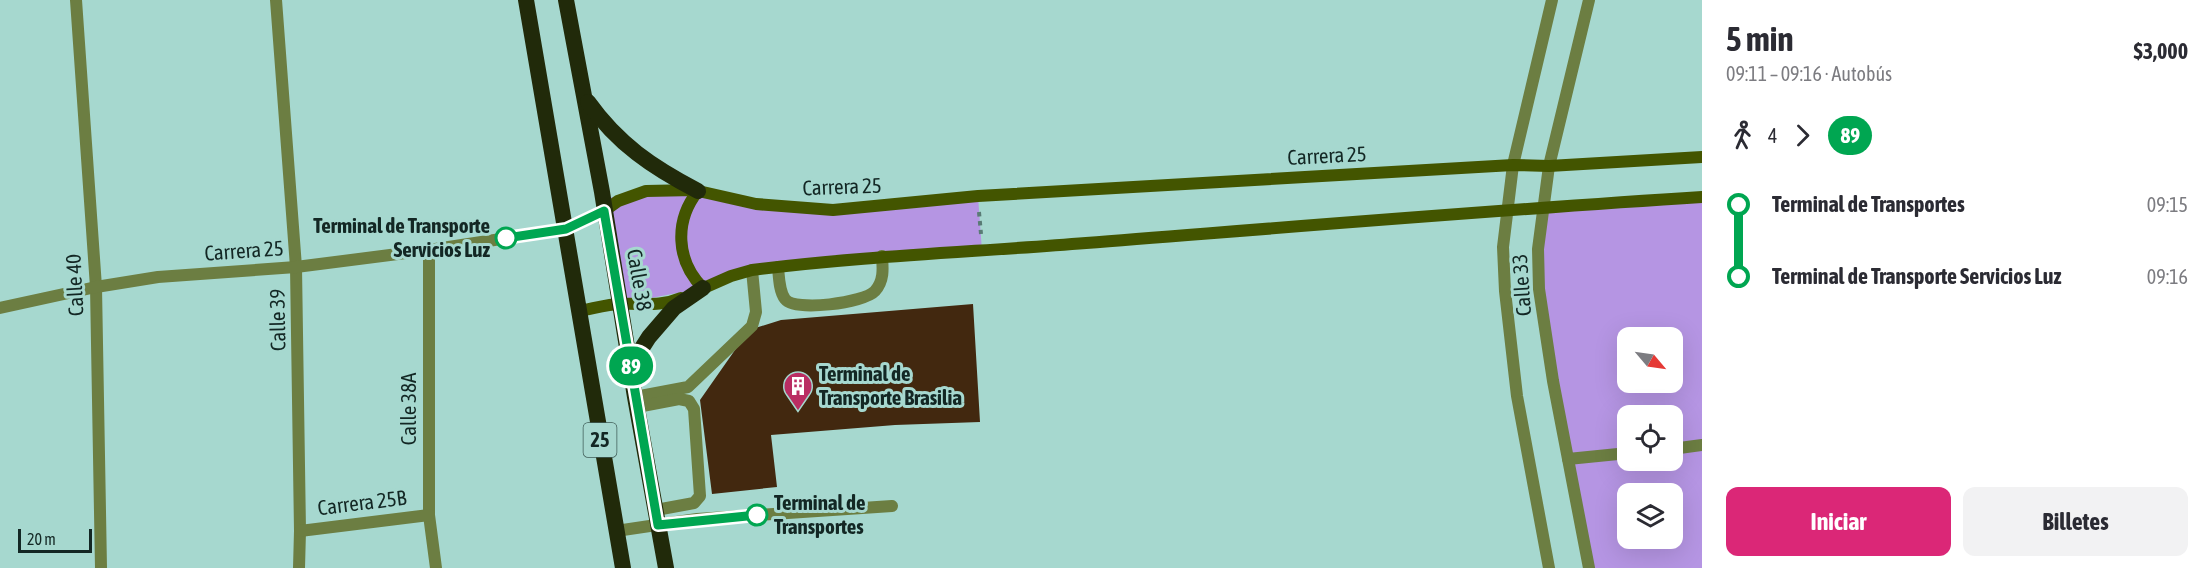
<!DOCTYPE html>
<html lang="es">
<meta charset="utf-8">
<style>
:root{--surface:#fff;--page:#f2f2f3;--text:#2b2b33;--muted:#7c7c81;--accent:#db2777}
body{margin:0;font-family:"Asap Condensed",sans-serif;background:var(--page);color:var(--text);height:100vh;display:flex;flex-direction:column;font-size:22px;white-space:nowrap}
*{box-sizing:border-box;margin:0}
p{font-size:20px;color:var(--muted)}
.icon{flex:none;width:33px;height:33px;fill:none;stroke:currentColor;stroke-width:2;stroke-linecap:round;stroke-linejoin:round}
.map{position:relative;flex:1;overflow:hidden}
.sheet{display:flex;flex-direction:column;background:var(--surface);width:510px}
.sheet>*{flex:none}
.badge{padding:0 12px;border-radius:20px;font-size:21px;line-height:39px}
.needle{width:39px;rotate:119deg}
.buttons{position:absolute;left:1617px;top:327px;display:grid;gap:12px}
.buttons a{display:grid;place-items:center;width:66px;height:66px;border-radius:12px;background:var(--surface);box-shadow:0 6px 24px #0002;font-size:30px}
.scale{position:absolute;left:18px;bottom:15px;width:74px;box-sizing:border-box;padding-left:6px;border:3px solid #132724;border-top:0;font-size:16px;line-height:21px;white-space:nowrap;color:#132724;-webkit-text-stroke:4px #a6d8cf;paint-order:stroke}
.map>.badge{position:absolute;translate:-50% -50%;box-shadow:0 0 0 3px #fff}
.legs{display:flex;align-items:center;gap:9px;height:66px;padding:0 24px;font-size:20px}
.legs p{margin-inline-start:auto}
.head{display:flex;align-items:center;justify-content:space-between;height:102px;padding:0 24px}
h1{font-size:33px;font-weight:700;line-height:45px}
.primary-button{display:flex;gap:12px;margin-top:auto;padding:12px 24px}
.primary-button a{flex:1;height:69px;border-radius:12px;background:var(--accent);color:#fff;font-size:24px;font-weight:700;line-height:69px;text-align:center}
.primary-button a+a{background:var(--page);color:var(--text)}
ul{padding:0 24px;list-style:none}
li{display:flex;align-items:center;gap:21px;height:72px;font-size:22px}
li i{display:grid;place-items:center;width:9px;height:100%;margin:0 8px;background:currentColor}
li i::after{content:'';width:15px;height:15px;margin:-8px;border:4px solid;border-radius:50%;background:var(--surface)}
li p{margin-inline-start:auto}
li:first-child i{background:linear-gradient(#0000 50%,currentColor 0)}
li:last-child i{background:linear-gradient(currentColor 50%,#0000 0)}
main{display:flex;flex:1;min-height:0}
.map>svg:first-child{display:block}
</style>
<main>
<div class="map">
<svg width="1702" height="568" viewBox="0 0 1702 568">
<rect width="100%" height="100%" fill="#a6d8cf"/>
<g fill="#b595e3" fill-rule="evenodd">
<path d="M698 191 794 208 978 196 982 251 778 267 703 288 620 304 602 198Z"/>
<path d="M1702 197V568H1589L1539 289 1542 207ZM1628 338H1672V382H1628ZM1628 416H1672V460H1628ZM1628 494H1672V538H1628Z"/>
</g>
<path fill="#42280f" d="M973 304 980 422 895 425 771 435 777 487 712 494 700 400 749 330 781 320Z"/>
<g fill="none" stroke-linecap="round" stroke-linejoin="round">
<path stroke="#597b75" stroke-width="4" stroke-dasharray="4.5 4.5" stroke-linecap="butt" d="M979 212 981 234"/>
<g stroke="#6c7e42" stroke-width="12">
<path d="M778 267C779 277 779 291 785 299 795 312 864 303 875 291 884 281 883 269 882 256"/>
<path d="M635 397 688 387 752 326 756 312 752 270"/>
<path d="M637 407 679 399 689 401 694 409 700 496 694 503 656 510"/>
<path d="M1672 449 1702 445"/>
<path d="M1568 459 1628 453"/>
<path d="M616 531 697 519 892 506"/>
</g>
<g stroke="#6c7e42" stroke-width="12">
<path d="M76 0 96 287 101 568"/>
<path d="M276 0 296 267 300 531 299 568"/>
<path d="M429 250V515L436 568"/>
<path d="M300 531 429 515"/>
</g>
<g stroke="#6c7e42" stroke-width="12">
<path d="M1589 0 1549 166 1538 249 1539 289 1553 381 1589 568"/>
<path d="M0 308 96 287 158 277 296 267 429 250 566 229"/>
<path d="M1549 568 1517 396 1505 291 1503 247 1513 165 1552 0"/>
</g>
<g stroke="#435500" stroke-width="12">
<path d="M698 191C674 221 676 261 703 288"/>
<path d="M566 229 604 211 618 201 646 191 694 190 756 204 833 210 978 196 1513 165 1549 166 1702 157"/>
<path d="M697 291 731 276 752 270C863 256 974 252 1086 243 1291 227 1496 210 1702 197"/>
<path d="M579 311C592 309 607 304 621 304 643 303 660 307 681 298"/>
</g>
<g stroke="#212a0a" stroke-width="16">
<path d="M526 0 623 568"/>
<path d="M566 0 602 192 635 397 666 568"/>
<path d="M588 102C618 144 652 167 698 191"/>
<path d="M631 365 649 337 674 308 703 288"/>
</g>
</g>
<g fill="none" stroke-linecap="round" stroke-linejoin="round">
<g stroke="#fff" stroke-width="14">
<path id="line-1" d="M506 238 566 229 604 211 658 525 757 515"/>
</g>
<use href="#line-1" stroke="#00a651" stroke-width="9"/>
</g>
<defs>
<g id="building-pin" transform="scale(1.5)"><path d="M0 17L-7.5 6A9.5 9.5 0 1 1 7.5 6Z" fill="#ba2d63" stroke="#a6d8cf"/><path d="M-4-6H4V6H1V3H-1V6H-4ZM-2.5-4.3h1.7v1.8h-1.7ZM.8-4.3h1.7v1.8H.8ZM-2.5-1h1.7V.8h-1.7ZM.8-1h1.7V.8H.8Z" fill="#fff"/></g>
</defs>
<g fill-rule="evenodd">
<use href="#building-pin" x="798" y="386"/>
</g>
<g fill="#fff" stroke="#00a651" stroke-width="3">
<circle cx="506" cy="238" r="10"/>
<circle cx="757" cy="515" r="10"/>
</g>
<g text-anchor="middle" stroke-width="6" stroke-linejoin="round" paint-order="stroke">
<rect fill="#a6d8cf" stroke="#3f5c57" stroke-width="1.5" x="583.5" y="423" width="33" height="34" rx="4.5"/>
<g font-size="20" font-weight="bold" fill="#132724">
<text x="600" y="447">25</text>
</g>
<g font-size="21" fill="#132724" stroke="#a6d8cf">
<text transform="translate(1327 156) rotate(-3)" y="7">Carrera 25</text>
<text transform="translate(842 187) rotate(-2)" y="7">Carrera 25</text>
<text transform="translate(244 251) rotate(-4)" y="7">Carrera 25</text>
<text transform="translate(639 280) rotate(80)" y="7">Calle 38</text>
<text transform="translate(75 285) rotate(-93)" y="7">Calle 40</text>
<text transform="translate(1522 285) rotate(-94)" y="7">Calle 33</text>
<text transform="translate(278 320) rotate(-91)" y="7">Calle 39</text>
<text transform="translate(409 409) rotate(-90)" y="7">Calle 38A</text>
<text transform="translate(362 503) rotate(-7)" y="7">Carrera 25B</text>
</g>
<g font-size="21" font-weight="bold" fill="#132724" stroke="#a6d8cf" text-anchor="end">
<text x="490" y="233">Terminal de Transporte<tspan x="490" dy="24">Servicios Luz</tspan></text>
<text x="774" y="510" text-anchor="start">Terminal de<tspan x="774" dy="24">Transportes</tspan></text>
</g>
<g font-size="21" font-weight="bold" fill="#132724" stroke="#a6d8cf" text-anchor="start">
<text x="819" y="381">Terminal de<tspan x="819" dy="24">Transporte Brasilia</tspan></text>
</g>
</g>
</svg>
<div class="buttons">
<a><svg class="needle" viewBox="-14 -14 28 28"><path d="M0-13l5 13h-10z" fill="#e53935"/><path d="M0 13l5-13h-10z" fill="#7c7c81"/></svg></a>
<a><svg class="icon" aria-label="locate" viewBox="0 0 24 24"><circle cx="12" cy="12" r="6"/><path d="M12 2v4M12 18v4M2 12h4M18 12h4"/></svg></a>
<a><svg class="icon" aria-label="layers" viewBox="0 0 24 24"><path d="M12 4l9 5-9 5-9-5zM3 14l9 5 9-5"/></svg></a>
</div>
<div class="scale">20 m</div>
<b class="badge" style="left:631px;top:366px;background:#00a651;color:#fff">89</b>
</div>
<section class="sheet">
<div class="head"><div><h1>5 min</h1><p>09:11 – 09:16 · Autobús</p></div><b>$3,000</b></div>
<div class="legs"><svg class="icon" aria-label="walk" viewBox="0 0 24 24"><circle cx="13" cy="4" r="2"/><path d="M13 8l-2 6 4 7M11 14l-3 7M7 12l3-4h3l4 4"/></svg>4<svg class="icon" aria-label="forward" viewBox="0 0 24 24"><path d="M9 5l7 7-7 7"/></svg><b class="badge" style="background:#00a651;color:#fff">89</b></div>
<ul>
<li><i style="color:#00a651"></i><b>Terminal de Transportes</b><p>09:15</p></li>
<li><i style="color:#00a651"></i><b>Terminal de Transporte Servicios Luz</b><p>09:16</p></li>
</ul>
<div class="primary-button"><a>Iniciar</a><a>Billetes</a></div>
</section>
</main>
